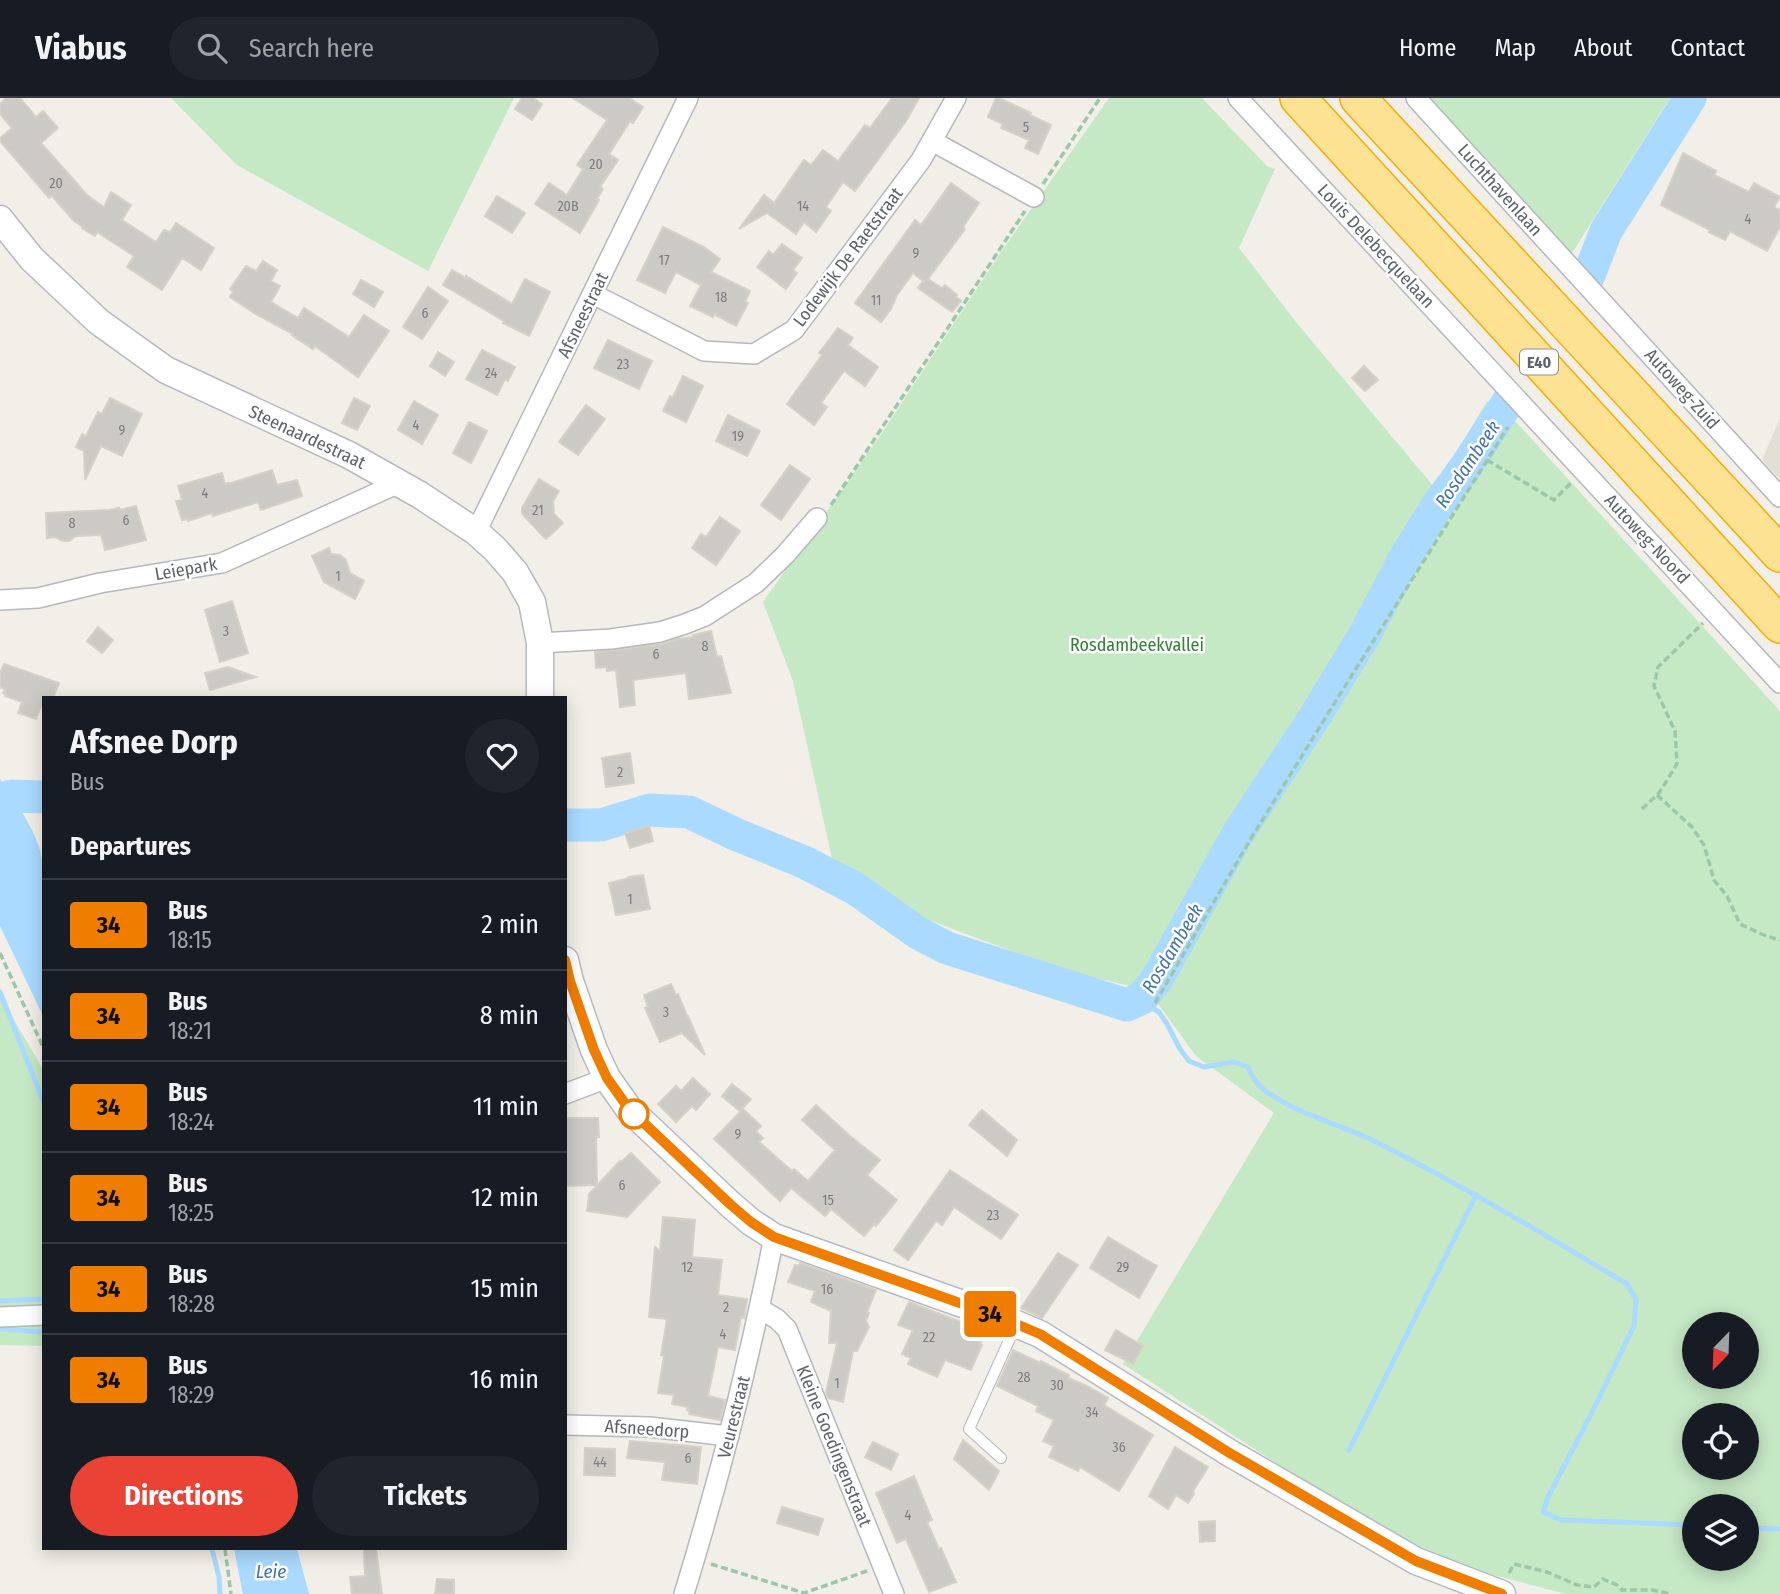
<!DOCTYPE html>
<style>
:root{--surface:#171b24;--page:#20242c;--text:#f1f3f6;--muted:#9ea1a6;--line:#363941;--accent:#ea4335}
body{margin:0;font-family:"Fira Sans Condensed",sans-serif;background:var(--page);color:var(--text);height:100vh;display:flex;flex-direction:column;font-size:26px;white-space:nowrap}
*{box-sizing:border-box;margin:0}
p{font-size:23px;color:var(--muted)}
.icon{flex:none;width:38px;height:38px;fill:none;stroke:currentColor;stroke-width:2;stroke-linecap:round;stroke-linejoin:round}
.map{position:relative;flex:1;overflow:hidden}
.sheet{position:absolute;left:42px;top:598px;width:525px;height:854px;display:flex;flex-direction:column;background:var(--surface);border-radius:0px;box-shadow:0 4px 18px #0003}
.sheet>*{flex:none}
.badge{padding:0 14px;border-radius:5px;font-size:24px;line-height:46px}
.needle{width:46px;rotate:203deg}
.buttons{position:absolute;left:1682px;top:1214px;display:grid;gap:14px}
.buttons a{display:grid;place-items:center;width:77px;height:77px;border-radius:50%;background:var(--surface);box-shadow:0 4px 18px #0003;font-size:35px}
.map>.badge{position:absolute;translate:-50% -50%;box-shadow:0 0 0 4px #fff}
h2{padding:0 28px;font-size:26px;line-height:63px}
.round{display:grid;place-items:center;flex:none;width:74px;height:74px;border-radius:37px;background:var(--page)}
.summary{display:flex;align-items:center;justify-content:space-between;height:119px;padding:0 28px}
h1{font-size:33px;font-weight:700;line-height:52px}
.cta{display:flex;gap:14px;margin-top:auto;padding:14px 28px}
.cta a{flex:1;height:80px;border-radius:42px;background:var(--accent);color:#fff;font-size:28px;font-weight:700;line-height:80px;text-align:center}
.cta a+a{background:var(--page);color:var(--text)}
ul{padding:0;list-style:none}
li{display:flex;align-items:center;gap:21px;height:91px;padding:0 28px;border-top:2px solid var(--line)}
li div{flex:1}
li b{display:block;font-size:26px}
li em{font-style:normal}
li .badge{min-width:77px;font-weight:700;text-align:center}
header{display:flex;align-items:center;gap:42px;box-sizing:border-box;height:98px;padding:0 35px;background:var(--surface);border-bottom:2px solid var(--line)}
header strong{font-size:33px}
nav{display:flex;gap:38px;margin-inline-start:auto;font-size:24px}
.search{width:490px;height:63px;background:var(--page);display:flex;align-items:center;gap:18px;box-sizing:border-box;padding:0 24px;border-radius:38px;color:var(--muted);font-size:26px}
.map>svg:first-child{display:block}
</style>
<header>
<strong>Viabus</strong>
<div class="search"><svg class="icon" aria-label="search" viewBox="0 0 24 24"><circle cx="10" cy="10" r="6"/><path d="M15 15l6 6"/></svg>Search here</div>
<nav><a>Home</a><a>Map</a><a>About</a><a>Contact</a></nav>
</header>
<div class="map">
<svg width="1780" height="1496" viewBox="0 0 1780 1496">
<rect width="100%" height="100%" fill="#f1efe8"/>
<path fill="#e1ded6" d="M1780 320V381L1762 362Z"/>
<g fill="#c5e8c5" fill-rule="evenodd">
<path d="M171 0H514L428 173 237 67Z"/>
<path d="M1109 0H1202L1267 68 1275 71 1239 150 1300 229 1435 390 1487 303 1516 324 1780 613V1496H1566L1486 1475 1422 1452 1371 1426 1123 1266 1274 1015 1196 958 1148 892 1065 873 894 809 836 779 793 583 763 504 880 338 999 157ZM1694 1227H1746V1279H1694ZM1694 1318H1746V1370H1694ZM1694 1409H1746V1461H1694Z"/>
<path d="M1429 0H1670L1572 155Z"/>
<path d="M0 898 44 973V1248L0 1247Z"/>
</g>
<g fill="#aadaff">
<path d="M0 681C14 703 31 724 39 749 41 755 42 763 44 770V920L0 828Z"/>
<path d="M234 1451H297L309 1496H243Z"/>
</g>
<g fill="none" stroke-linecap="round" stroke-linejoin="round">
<g stroke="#aadaff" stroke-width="5">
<path d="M0 894 44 1005"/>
<path d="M1138 902 1159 914 1167 926 1180 951 1189 963 1204 969 1234 964 1248 969C1253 980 1257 987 1267 994 1298 1016 1336 1025 1370 1041 1458 1085 1543 1135 1627 1186L1636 1202 1634 1228 1591 1316 1549 1397 1543 1414 1561 1422 1694 1427"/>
<path d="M0 1203 44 1201"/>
<path d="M0 1231 44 1234"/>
<path d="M1349 1352 1476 1097"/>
<path d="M1746 1430 1780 1431"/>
<path d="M212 1451 219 1479 220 1496"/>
</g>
<g stroke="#aadaff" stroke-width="33">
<path d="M1589 177 1606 133 1690 0"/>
<path d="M0 701 12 698 44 699"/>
<path d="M565 727H601L650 712 689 714 735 736 804 764 856 791 918 835 947 850 1127 907 1142 900 1157 881 1239 734 1314 620 1365 536 1406 458 1437 408 1467 367 1508 304"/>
</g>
</g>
<g fill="#cccac5" stroke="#d6d1c6" stroke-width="2">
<path d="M6 0H20L36 19 43 13 58 30 41 45 87 97 104 109 111 94 131 107 122 122 156 144 164 132 170 134 176 125 214 150 201 172 182 160 162 192 127 169 134 158 97 134 95 138 82 130 83 129 74 123 52 98 49 100 0 43V40L12 30 0 16V6Z"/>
<path d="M522 0H533L542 6 532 22 515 11Z"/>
<path d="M573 0H629L643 9 633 25 630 23 609 56 618 62 600 89 603 91 597 101 599 102 580 135 535 106 549 85 567 97 583 71 577 67 607 22Z"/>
<path d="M892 0H919L906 23 855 93 843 84 826 109 831 113 816 134 804 124 796 136 767 115 739 131 764 97 774 105 804 62 811 67 823 52 838 63 865 27 870 30Z"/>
<path d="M996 0H999L1031 15 1030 17 1051 27 1038 56 1025 50 1029 42 1001 30 1003 26 988 19Z"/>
<path d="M1683 55 1716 73 1714 77 1749 94 1754 85 1780 99 1774 109 1780 112V129L1767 153 1730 133 1725 142 1709 134 1710 132 1661 107Z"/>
<path d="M951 85 979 105 963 129 965 131 928 181 942 190 945 187 957 197 956 199 961 203 952 214 918 190 923 183 913 175 897 197 891 211 881 224 855 205 915 122 921 127Z"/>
<path d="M497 98 525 115 512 135 485 118Z"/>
<path d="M663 129 704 149 720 161 711 174 750 193 745 204 748 205 736 228 714 216 713 219 690 208 701 187 676 174 665 195 637 182Z"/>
<path d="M782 146 802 160 793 172 797 175 786 191 757 169 769 153 773 157Z"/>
<path d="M263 163 277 172 271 183 280 188 271 204 298 220 304 210 349 239 364 217 389 233 358 279 315 248 313 251 292 237 293 236 254 215 230 199 233 194 230 191 246 168 256 173Z"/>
<path d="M452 172 466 180V178L512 206 525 181 550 194 529 238 503 225 504 223 443 187Z"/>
<path d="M361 182 383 194 374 209 353 196Z"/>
<path d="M428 189 448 203 422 241 403 229Z"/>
<path d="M838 230 853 240 848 247 878 269 865 288 844 273 821 305 827 309 814 327 787 306 822 257 819 255Z"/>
<path d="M608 242 652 263 639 291 594 270Z"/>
<path d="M482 252 515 269 508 283 505 281 497 297 466 281Z"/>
<path d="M438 254 454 264 445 278 430 268Z"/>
<path d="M1364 268 1378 282 1365 293 1352 280Z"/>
<path d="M683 278 703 288 686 324 663 313 670 298 673 299Z"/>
<path d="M110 300 142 316 122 358 101 348 85 382 84 353 76 349 82 336 86 338 98 314 102 316Z"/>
<path d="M354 300 370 308 357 332 342 325Z"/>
<path d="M414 303 438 317 422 346 398 332Z"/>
<path d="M586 307 605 321 578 357 559 344Z"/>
<path d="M728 317 760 333 747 358 716 343Z"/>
<path d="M469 324 487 333 471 365 453 355Z"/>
<path d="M790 367 810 381 781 422 761 407Z"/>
<path d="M272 372 277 387 297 382 302 398 261 412 258 404 213 418 212 415 188 423 187 421 182 422 176 403 182 402 178 388 222 375 225 386 228 385V386Z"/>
<path d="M539 381 559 393 553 403 554 416 563 425 546 441 523 417 522 414V410Z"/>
<path d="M136 408 146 442 105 452 101 437 76 438 69 443H63L55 439 47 440 46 415 109 412 119 410 120 412Z"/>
<path d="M720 419 740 433 716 467 692 450 701 436 706 439Z"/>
<path d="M329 450 331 456 340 457 346 462 350 475 364 483 355 501 324 484 312 458Z"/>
<path d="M232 503 248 555 220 564 205 512Z"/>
<path d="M98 529 113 542 102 555 87 543Z"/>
<path d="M711 533 717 559 721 558 731 595 689 601 686 575 633 582 635 607 620 609 616 572 607 573V569L596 570 595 554 662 546 678 541 693 539V537Z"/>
<path d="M4 566 59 585 53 600H44V609L41 608 36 621 18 615 22 604 5 598 6 596 3 595 5 591 0 589V575Z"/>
<path d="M228 569 256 579 210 592 205 575Z"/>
<path d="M630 655 634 685 606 689 602 660Z"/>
<path d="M649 728 653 743 630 750 625 735Z"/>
<path d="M643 777 650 811 616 817 609 785 630 780 629 779Z"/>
<path d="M671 886 676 897 678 896 687 918H688L705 957 682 935 660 944 645 910 648 909 644 897Z"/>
<path d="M693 980 710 996 696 1012 692 1008 676 1024 658 1006 676 988 681 993Z"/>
<path d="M732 986 751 1001 740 1013 722 998Z"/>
<path d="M816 1007 850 1038 880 1062 867 1077 897 1102 876 1128 874 1126 864 1138 831 1111 825 1118 791 1090 780 1103 714 1041 743 1011 761 1028 756 1033 763 1040 759 1044 792 1073 794 1071 808 1083 835 1052 802 1022Z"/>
<path d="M982 1012 1017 1042 1007 1058 969 1027Z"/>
<path d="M565 1020H598L599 1039H596L597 1087 565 1088Z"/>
<path d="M631 1055 660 1084 627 1119 587 1113 589 1096 620 1063 621 1064Z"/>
<path d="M950 1072 1018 1117 1001 1141 954 1109 942 1127 936 1123 908 1162 894 1152Z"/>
<path d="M663 1119 695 1122 692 1159 722 1162 718 1197 747 1201 744 1220 741 1219 735 1252 718 1249 708 1298 725 1302 720 1322 689 1316 690 1313 687 1312 688 1309 672 1306 674 1297 658 1295 664 1258 661 1257 667 1221 649 1219 655 1149 660 1153Z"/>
<path d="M1108 1139 1157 1168 1139 1200 1090 1170Z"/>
<path d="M1058 1155 1078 1167 1042 1220 1021 1210Z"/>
<path d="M800 1165 876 1192 867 1214 869 1215 866 1223 869 1229 857 1253H853L843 1304 828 1300 826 1295 837 1245H829L831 1213 811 1204 815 1193 788 1184 795 1167 799 1168Z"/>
<path d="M909 1204 966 1226 962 1235 981 1244 980 1246 982 1247 971 1272 945 1262 937 1279 908 1266 911 1260 902 1256 913 1232 898 1227Z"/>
<path d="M1116 1232 1143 1248 1133 1266 1105 1252Z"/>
<path d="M1013 1252 1040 1265 1041 1263 1056 1271 1069 1277 1068 1280 1087 1288 1108 1300 1104 1307 1153 1337 1119 1393 1080 1369 1078 1373 1049 1359 1054 1348 1043 1343 1054 1322 1036 1313 1038 1308 997 1288Z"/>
<path d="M963 1342 999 1373 989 1392 954 1361Z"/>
<path d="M630 1343 701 1349 697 1386 662 1382 665 1364 627 1360Z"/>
<path d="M873 1344 898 1356 891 1372 865 1359Z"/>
<path d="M1175 1349 1208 1369 1193 1393 1194 1396 1188 1405 1176 1397 1168 1411 1149 1398Z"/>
<path d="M585 1350 615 1351V1378L584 1377Z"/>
<path d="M914 1378 932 1422 927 1424 939 1451 941 1450 956 1484 929 1494 906 1441 897 1445 876 1395Z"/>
<path d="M782 1409 823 1421 818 1437 777 1425Z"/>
<path d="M1215 1423V1443L1200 1444 1199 1424Z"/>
<path d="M364 1451H376L382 1496H352L350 1479 365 1478Z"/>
<path d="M437 1481 454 1482V1496H435Z"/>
</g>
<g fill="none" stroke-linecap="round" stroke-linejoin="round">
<g stroke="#b5b8bc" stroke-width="12">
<path id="lane" d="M1001 1360 969 1331 1016 1227"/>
</g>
<g stroke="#b5b8bc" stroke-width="22">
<g id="street">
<path d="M1238 0 1780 585"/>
<path d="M1416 0 1780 399"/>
<path d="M932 43 1034 99"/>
<path d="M593 196 704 253 754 256 794 232 921 62 956 0"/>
<path d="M476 434 688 0"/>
<path d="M0 502 38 500 100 485 222 465 399 385"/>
<path d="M540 545 611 541 660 534 685 526 705 518 756 485 785 457 817 420"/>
<path d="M565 996 607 980"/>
<path d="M760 1211 777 1221 787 1231 894 1496"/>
<path d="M0 1219 44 1217"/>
<path d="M565 1327 649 1329 729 1338"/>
<path d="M684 1496C720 1379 750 1260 774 1139"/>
</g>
</g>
<g stroke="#b6babf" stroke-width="29">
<g id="secondary">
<path d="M0 121 32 161 99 224 166 272 349 357 420 397 476 434 495 451 515 474 532 504 540 545V600"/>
<path d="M565 862 570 883 594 952 607 980 629 1011 731 1107 751 1124 774 1139 1002 1220 1040 1236 1228 1354 1416 1463 1502 1496"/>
</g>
</g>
<g stroke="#f9ab00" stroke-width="38">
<g id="highway">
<path d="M1298 0 1780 527"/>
<path d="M1358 0 1780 456"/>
</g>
</g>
<g stroke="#9cc7a9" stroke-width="3.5" stroke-dasharray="7 3.5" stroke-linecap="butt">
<path d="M1043 86 1100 0"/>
<path d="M1487 362 1554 402 1571 385"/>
<path d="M831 407 1025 113"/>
<path d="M1657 697 1692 729 1704 747 1714 782 1727 798 1740 826 1766 838 1780 842"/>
<path d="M1642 711 1659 695 1677 666 1675 633 1654 588 1658 569 1703 525"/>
<path d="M0 855 44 951"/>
<path d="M1155 905 1250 742 1337 601 1508 329"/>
<path d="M225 1451 231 1496"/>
<path d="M711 1466 804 1495 867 1473"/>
<path d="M1509 1475 1514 1466 1547 1474 1577 1487 1594 1489 1603 1481 1617 1487 1622 1492H1652L1671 1496"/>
</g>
<use href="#lane" stroke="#fff" stroke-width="10"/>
<use href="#street" stroke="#fff" stroke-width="19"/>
<use href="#secondary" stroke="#fff" stroke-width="26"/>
<use href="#highway" stroke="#fde293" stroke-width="35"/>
</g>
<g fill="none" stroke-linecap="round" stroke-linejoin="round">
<g stroke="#fff" stroke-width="16">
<path id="line" d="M565 862 570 883 594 952 607 980 629 1011 731 1107 751 1124 774 1139 1002 1220 1040 1236 1228 1354 1416 1463 1502 1496"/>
</g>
<use href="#line" stroke="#ef7d00" stroke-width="10"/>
</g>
<circle fill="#fff" stroke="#ef7d00" stroke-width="3.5" cx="634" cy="1016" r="14"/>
<g text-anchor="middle" stroke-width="5" stroke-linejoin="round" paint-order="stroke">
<g font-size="14" fill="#7a7d7f">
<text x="1026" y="34">5</text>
<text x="596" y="71">20</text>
<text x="56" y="90">20</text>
<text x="568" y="113">20B</text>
<text x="803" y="113">14</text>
<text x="1748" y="126">4</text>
<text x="916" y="160">9</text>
<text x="664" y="167">17</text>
<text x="721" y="204">18</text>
<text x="876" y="207">11</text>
<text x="425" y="220">6</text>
<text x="623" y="271">23</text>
<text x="491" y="280">24</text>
<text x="416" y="332">4</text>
<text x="122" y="337">9</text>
<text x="738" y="343">19</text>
<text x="205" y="400">4</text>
<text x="538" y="417">21</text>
<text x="126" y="427">6</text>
<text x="72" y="430">8</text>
<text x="338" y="483">1</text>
<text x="226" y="538">3</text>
<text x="705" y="553">8</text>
<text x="656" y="561">6</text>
<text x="620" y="679">2</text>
<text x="630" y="806">1</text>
<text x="666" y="919">3</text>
<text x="738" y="1041">9</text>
<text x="622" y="1092">6</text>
<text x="828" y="1107">15</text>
<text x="993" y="1122">23</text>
<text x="687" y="1174">12</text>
<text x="1123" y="1174">29</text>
<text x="827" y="1196">16</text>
<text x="726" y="1214">2</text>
<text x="723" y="1241">4</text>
<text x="929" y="1244">22</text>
<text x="1024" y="1284">28</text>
<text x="837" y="1290">1</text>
<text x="1057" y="1292">30</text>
<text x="1092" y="1319">34</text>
<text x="1119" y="1354">36</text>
<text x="688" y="1365">6</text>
<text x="600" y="1369">44</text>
<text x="908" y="1422">4</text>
</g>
<rect fill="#fff" stroke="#8f9295" stroke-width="2" x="1520" y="251.5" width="38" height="25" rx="5"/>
<g font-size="16" font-weight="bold" fill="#5f6368">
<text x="1539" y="270">E40</text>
</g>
<g font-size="18" fill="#5f6368" stroke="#fff">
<text transform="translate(1500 92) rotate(48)" y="6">Luchthavenlaan</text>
<text transform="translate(1376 148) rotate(47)" y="6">Louis Delebecquelaan</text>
<text transform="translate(848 159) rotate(-53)" y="6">Lodewijk De Raetstraat</text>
<text transform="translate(583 217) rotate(-64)" y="6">Afsneestraat</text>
<text transform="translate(1682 291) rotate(48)" y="6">Autoweg-Zuid</text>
<text transform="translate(307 339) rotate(25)" y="6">Steenaardestraat</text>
<text transform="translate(1647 441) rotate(47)" y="6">Autoweg-Noord</text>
<text transform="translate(186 471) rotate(-10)" y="6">Leiepark</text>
<text transform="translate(734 1319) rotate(-76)" y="6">Veurestraat</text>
<text transform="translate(647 1331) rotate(4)" y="6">Afsneedorp</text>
<text transform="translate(834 1348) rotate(68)" y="6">Kleine Goedingenstraat</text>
</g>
<g font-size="18" fill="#348238" stroke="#fff">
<text x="1137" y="553">Rosdambeekvallei</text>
</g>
<g font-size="19" font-style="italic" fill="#4174aa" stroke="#fff">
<text transform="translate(1467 366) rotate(-56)" y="7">Rosdambeek</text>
<text transform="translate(1172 850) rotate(-59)" y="7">Rosdambeek</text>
<text x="271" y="1480">Leie</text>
</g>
</g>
</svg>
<div class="buttons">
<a><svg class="needle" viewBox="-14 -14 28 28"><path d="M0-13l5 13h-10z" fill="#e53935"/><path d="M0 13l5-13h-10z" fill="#9ea1a6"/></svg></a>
<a><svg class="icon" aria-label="locate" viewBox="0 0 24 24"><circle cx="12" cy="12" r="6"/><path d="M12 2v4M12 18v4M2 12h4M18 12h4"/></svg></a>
<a><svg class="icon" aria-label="layers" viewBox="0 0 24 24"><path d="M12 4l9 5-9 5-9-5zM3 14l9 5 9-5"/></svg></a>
</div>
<b class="badge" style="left:990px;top:1216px;background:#ef7d00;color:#111">34</b>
<section class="sheet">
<div class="summary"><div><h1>Afsnee Dorp</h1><p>Bus</p></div><a class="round"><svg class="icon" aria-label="heart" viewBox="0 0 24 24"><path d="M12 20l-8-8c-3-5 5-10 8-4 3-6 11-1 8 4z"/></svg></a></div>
<h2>Departures</h2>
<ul>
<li><span class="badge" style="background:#ef7d00;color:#111">34</span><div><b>Bus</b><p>18:15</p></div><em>2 min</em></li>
<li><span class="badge" style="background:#ef7d00;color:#111">34</span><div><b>Bus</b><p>18:21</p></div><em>8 min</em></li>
<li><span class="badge" style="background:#ef7d00;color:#111">34</span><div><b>Bus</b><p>18:24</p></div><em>11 min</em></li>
<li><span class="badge" style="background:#ef7d00;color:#111">34</span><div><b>Bus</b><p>18:25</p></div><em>12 min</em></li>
<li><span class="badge" style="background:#ef7d00;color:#111">34</span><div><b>Bus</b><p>18:28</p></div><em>15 min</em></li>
<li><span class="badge" style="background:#ef7d00;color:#111">34</span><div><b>Bus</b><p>18:29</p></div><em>16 min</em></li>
</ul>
<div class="cta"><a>Directions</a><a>Tickets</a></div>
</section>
</div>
